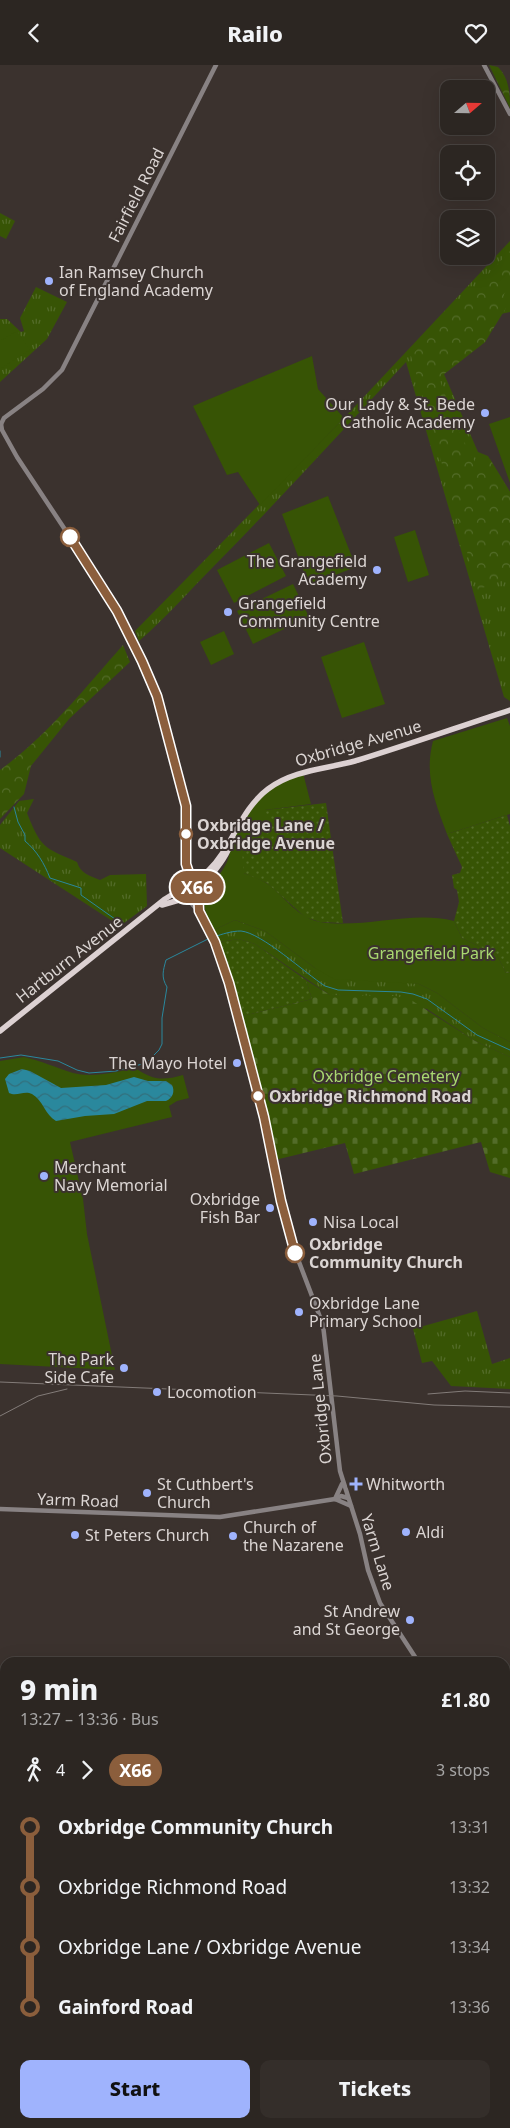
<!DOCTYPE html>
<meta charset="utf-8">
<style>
:root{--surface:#2c2622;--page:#342e2a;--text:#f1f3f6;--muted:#a6a5a5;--line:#484340;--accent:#9fb3fd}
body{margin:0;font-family:"Noto Sans",sans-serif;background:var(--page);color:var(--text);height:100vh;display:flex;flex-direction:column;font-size:19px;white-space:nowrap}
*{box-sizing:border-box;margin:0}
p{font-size:16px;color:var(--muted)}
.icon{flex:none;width:28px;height:28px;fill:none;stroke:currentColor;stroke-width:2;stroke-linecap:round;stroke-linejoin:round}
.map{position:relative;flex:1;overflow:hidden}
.sheet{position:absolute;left:0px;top:1592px;width:510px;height:471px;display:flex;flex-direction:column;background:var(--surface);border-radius:15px 15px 0 0;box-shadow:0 5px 20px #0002,0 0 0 1px var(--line)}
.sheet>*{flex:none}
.badge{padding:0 10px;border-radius:16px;font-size:18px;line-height:32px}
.needle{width:32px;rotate:70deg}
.buttons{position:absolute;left:440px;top:15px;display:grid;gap:10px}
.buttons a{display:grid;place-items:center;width:55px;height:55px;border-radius:10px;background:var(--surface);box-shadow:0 5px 20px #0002,0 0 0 1px var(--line);font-size:25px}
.map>.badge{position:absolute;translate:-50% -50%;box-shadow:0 0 0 2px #fff}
.legs{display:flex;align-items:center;gap:8px;height:55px;padding:0 20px;font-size:16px}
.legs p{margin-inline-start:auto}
.overview{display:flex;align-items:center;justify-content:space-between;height:85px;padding:0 20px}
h1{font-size:28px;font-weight:800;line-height:38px}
.primary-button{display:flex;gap:10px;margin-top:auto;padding:10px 20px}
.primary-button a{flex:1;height:58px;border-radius:10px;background:var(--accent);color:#111;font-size:20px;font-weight:800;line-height:58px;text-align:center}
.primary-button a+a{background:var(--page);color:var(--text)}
ul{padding:0 20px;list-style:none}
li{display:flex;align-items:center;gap:18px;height:60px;font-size:19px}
li i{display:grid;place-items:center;width:8px;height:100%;margin:0 6px;background:currentColor}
li i::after{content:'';width:12px;height:12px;margin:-6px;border:4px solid;border-radius:50%;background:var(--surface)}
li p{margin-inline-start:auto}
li:first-child i{background:linear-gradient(#0000 50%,currentColor 0)}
li:last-child i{background:linear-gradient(currentColor 50%,#0000 0)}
header{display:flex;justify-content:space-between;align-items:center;height:65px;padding:0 20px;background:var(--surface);font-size:22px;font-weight:800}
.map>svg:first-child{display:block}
</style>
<header><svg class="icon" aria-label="back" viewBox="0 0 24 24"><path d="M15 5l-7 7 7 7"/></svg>Railo<svg class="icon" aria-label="heart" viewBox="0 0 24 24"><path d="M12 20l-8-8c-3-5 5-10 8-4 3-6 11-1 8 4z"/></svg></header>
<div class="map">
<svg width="510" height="2063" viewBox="0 0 510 2063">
<defs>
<pattern id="grass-tufts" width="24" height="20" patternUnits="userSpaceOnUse" patternTransform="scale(1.25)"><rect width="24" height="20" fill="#375405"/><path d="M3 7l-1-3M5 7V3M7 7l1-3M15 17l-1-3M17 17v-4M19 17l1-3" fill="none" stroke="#536c29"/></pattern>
<pattern id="forest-crowns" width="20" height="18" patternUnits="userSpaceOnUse" patternTransform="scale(1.25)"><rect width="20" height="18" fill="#375405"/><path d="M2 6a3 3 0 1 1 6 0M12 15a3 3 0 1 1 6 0" fill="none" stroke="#536c29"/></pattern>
<pattern id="cemetery-stones" width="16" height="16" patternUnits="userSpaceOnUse" patternTransform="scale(1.25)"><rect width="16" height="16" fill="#375405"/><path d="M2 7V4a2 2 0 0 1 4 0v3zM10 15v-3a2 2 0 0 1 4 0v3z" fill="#536c29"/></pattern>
<pattern id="garden-dots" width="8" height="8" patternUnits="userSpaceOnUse" patternTransform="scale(1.25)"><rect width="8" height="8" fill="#375405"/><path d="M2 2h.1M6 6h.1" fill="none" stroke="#536c29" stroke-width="1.8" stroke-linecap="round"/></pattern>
<pattern id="water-waves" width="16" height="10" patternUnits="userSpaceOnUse" patternTransform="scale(1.25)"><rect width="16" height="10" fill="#2a889d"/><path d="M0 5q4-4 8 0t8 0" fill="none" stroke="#326f7c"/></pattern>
</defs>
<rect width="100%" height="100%" fill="#3b322e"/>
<g fill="url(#grass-tufts)">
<path d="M0 148 15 156 6 174 0 171Z"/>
<path d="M510 176V247L501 249 485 277 444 309 478 387 488 391 510 427V636L504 632 406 297C343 365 280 434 214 501 189 526 166 553 139 576L135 566 344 353Z"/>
<path d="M36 222 67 237 47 274 0 317V254H7L21 267 24 266 20 253Z"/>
<path d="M34 734 27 748C41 783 43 782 77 797 80 808 90 811 100 815L110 810 146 809 147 841 120 861 0 783V760L19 736Z"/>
<path d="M235 855 265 866 315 903 419 919 437 928 483 963 510 977V992L475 976 427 944 348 931 330 930 255 879 239 874 219 877 214 865Z"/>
<path d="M477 1246 492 1299 510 1293V1324L451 1321 432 1296 422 1298 413 1264Z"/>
<path d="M0 1940 5 1946V2037L0 2042Z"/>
</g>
<g fill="url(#forest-crowns)">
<path d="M489 0 498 2C509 13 510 28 510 43Z"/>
<path d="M510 186V224L504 229 506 243 485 277 439 313 459 367 475 397 490 394 510 427V511L478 525 411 291Z"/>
<path d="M123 580 130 597 69 654 31 701 24 729 0 754V705C47 671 85 623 123 580Z"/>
</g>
<path fill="url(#cemetery-stones)" d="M306 915 330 930 396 931 411 935 475 976 510 992V1113L490 1107 481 1077 354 1109 345 1078 275 1095 243 951 312 934Z"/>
<g fill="#375405">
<path d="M17 266 30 285 0 304V276Z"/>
<path d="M312 291 318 324 344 353 260 440 238 407 227 410 193 341Z"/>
<path d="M510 352V418L489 359Z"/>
<path d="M328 431 356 502 309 520 282 449Z"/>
<path d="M415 465 429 510 408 517 394 472Z"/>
<path d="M269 478 286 511 234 538 217 505Z"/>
<path d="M293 519 309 552 253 579 237 546Z"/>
<path d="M224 566 234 589 211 600 200 577Z"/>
<path d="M364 577 385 639 342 653 321 592Z"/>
<path d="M507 653 510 661V749L447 769C435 737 424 710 433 676Z"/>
<path d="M303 708 311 739 265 745 266 763 255 764 258 785 244 808C251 811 261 814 268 819 285 832 298 853 320 857 365 864 411 845 454 856L462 873 497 890 506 908 510 907V977L483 963 437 928 419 919 334 914 315 903 265 866 235 855 214 865C192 825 211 829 227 797 232 785 232 771 238 760 242 752 261 729 268 724 278 717 292 713 303 708Z"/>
<path d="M24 992C42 996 57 1003 73 1008 92 1013 117 1007 135 1003 153 1015 162 1016 183 1010L189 1033 177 1036 169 1041 172 1052 70 1077 83 1134 87 1169 115 1305 0 1299V996Z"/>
</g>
<g fill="url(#garden-dots)">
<path d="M326 738 343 858 320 857 305 852 267 818 244 808 242 787 258 784 255 764 265 762V745Z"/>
<path d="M507 750 510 761V907L506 908 497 890 462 873 454 856 459 837 457 825 454 823 452 810 460 808 462 802 447 769Z"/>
<path d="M239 874 255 879 306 915 312 934 243 951 228 899 219 877Z"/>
</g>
<g fill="url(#water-waves)">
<path d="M22 1004 30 1006 61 1023 106 1020 134 1012 148 1016H166L172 1020C175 1026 173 1033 166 1036H147L114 1049 85 1051 56 1056C45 1050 43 1035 32 1029 24 1025 17 1032 9 1028L5 1014 9 1009Z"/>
<path d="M510 1936V2009L505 2013V1941Z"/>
<path d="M5 2043V2059H64L57 2063H0V2047Z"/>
<path d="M203 2059H463L460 2063H210Z"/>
</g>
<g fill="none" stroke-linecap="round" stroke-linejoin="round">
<g stroke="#2a889d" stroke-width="1">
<path d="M0 686V692"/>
<path d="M14 742 18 757 25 770V776C37 786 44 798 50 813L81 823V830L122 859"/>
<path d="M214 872C222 869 232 866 241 866 262 868 305 908 325 921L338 925 401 927 413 929 427 934 477 970 510 985"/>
<path d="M0 993 21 990 58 996 77 1005 89 1008 116 1006 146 998 159 985 162 979V953L167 922C161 912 163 906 166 895L210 873"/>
</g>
<g stroke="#888283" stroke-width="4.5">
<path d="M484 0 510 49"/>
<path d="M1 359 2 365 17 392 103 522 143 596 153 621 161 645 185 741 186 799 182 822"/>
<path d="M1 359 4 353 43 324 62 305 216 0"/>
<path d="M186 800 191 817"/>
<path d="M197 829 199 847"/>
<path d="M187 833 199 847 212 869 229 918 264 1052 287 1160 296 1189 323 1260 340 1406 360 1469 368 1505 380 1538 419 1598"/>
<path d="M335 1434 342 1419"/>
<path d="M335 1434 351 1441"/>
<path d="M0 1444 220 1452 335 1434 341 1431 348 1433"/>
<path d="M0 1750 5 1751"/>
</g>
<g stroke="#dcd1d2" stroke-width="5.5">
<circle cx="189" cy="825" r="8"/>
<path d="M192 817C197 813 203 810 208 806 232 783 240 745 268 724 293 705 326 704 355 696 407 680 458 662 510 645"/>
<path d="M198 827C211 809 226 796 233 773"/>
<path d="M162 840 186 833"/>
<path d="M0 966 165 834 181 824"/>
<path d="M505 1684 510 1682"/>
<path d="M0 1827H5"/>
<path d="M0 1836H5"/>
<path d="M505 1857 510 1856"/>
<path d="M505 1865 510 1864"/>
<path d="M385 2059 387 2063"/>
</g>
<g stroke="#ece0e2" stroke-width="5.5">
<path d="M0 1821 5 1822"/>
<path d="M0 1842 5 1840"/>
<path d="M0 1884 5 1893"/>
<path d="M0 1902 5 1910"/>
<path d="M0 1914 5 1922"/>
<path d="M0 1929 5 1935"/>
<path d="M91 2059 94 2063"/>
<path d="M99 2059 102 2063"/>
</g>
<g stroke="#837c79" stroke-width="1">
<path d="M0 1317 337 1331 434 1340 510 1342"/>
<path d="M428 1329 465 1326 510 1328"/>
<path d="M0 1351 38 1331 67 1324"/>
<path d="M3 1861 5 1865"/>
<path d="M135 2059 138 2063"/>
</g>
</g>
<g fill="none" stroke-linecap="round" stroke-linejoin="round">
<g stroke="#fff" stroke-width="11">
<path id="line-1" d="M70 472 117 546 142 596 157 631 186 741V799L192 817 198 823 199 846 215 877 229 918 264 1052 281 1136 295 1188"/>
</g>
<use href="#line-1" stroke="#8b5e3c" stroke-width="8"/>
</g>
<g fill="#9fb3fd" stroke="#3b322e" stroke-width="2">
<circle cx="49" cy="216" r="5"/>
<circle cx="485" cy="348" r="5"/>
<circle cx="377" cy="505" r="5"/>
<circle cx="228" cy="547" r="5"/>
<circle cx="237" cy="998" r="5"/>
<circle cx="44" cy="1111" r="5"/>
<circle cx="270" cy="1143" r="5"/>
<circle cx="313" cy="1157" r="5"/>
<circle cx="299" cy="1247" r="5"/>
<circle cx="124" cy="1303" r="5"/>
<circle cx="157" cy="1327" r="5"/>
<path d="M353.5 1411.5h5v5h5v5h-5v5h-5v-5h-5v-5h5z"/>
<circle cx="147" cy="1428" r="5"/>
<circle cx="406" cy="1467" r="5"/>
<circle cx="75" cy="1470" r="5"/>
<circle cx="233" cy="1471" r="5"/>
<circle cx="410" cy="1555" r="5"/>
</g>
<g fill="#fff" stroke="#8b5e3c" stroke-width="2.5">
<circle cx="70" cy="472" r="9"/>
<circle cx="186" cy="769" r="6"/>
<circle cx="258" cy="1031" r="6"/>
<circle cx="295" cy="1188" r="9"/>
</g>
<g text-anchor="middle" stroke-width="4" stroke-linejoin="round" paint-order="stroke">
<g font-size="16" fill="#dbd5d3" stroke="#3b322e">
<text transform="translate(136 130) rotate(-63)" y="6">Fairfield Road</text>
<text transform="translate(358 678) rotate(-16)" y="6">Oxbridge Avenue</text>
<text transform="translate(69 894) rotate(-38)" y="6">Hartburn Avenue</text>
<text transform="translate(320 1344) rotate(-96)" y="6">Oxbridge Lane</text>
<text transform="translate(78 1435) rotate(2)" y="6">Yarm Road</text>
<text transform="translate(378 1487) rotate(73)" y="6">Yarm Lane</text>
</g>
<g font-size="16" fill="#dbd5d3" stroke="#3b322e" text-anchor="start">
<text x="59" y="213">Ian Ramsey Church<tspan x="59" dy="18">of England Academy</tspan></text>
<text x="475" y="345" text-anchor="end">Our Lady &amp; St. Bede<tspan x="475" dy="18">Catholic Academy</tspan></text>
<text x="367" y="502" text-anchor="end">The Grangefield<tspan x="367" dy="18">Academy</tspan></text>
<text x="238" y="544">Grangefield<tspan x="238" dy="18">Community Centre</tspan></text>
<text x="227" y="1004" text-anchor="end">The Mayo Hotel</text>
<text x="54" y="1108">Merchant<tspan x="54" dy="18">Navy Memorial</tspan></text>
<text x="260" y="1140" text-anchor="end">Oxbridge<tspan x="260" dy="18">Fish Bar</tspan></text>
<text x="323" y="1163">Nisa Local</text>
<text x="309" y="1244">Oxbridge Lane<tspan x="309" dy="18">Primary School</tspan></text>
<text x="114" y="1300" text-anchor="end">The Park<tspan x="114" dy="18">Side Cafe</tspan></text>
<text x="167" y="1333">Locomotion</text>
<text x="157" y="1425">St Cuthbert's<tspan x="157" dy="18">Church</tspan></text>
<text x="366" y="1425">Whitworth</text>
<text x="243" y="1468">Church of<tspan x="243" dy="18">the Nazarene</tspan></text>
<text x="416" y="1473">Aldi</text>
<text x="85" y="1476">St Peters Church</text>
<text x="400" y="1552" text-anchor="end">St Andrew<tspan x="400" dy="18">and St George</tspan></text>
</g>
<g font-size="16" font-weight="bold" fill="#dbd5d3" stroke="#3b322e" text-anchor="start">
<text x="197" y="766">Oxbridge Lane /<tspan x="197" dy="18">Oxbridge Avenue</tspan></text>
<text x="269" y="1037">Oxbridge Richmond Road</text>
<text x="309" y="1185">Oxbridge<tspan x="309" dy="18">Community Church</tspan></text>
</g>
<g font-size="16" fill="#a9d870" stroke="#3b322e">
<text x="431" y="894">Grangefield Park</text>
<text x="386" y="1017">Oxbridge Cemetery</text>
</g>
</g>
</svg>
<div class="buttons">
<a><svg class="needle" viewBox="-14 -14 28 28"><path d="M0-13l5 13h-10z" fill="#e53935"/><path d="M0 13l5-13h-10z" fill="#a6a5a5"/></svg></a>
<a><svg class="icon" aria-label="locate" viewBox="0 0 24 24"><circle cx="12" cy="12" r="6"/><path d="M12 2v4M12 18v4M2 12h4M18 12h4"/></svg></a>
<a><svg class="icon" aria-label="layers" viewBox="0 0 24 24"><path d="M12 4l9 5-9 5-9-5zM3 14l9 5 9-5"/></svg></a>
</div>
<b class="badge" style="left:197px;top:822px;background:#8b5e3c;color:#fff">X66</b>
<section class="sheet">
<div class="overview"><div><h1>9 min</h1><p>13:27 – 13:36 · Bus</p></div><b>£1.80</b></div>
<div class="legs"><svg class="icon" aria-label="walk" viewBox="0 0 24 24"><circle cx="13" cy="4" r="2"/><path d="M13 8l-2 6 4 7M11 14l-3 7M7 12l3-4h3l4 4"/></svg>4<svg class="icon" aria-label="forward" viewBox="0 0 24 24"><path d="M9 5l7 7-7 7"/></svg><b class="badge" style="background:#8b5e3c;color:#fff">X66</b><p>3 stops</p></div>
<ul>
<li><i style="color:#8b5e3c"></i><b>Oxbridge Community Church</b><p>13:31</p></li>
<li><i style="color:#8b5e3c"></i><span>Oxbridge Richmond Road</span><p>13:32</p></li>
<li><i style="color:#8b5e3c"></i><span>Oxbridge Lane / Oxbridge Avenue</span><p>13:34</p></li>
<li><i style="color:#8b5e3c"></i><b>Gainford Road</b><p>13:36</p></li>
</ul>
<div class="primary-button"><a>Start</a><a>Tickets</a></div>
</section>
</div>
